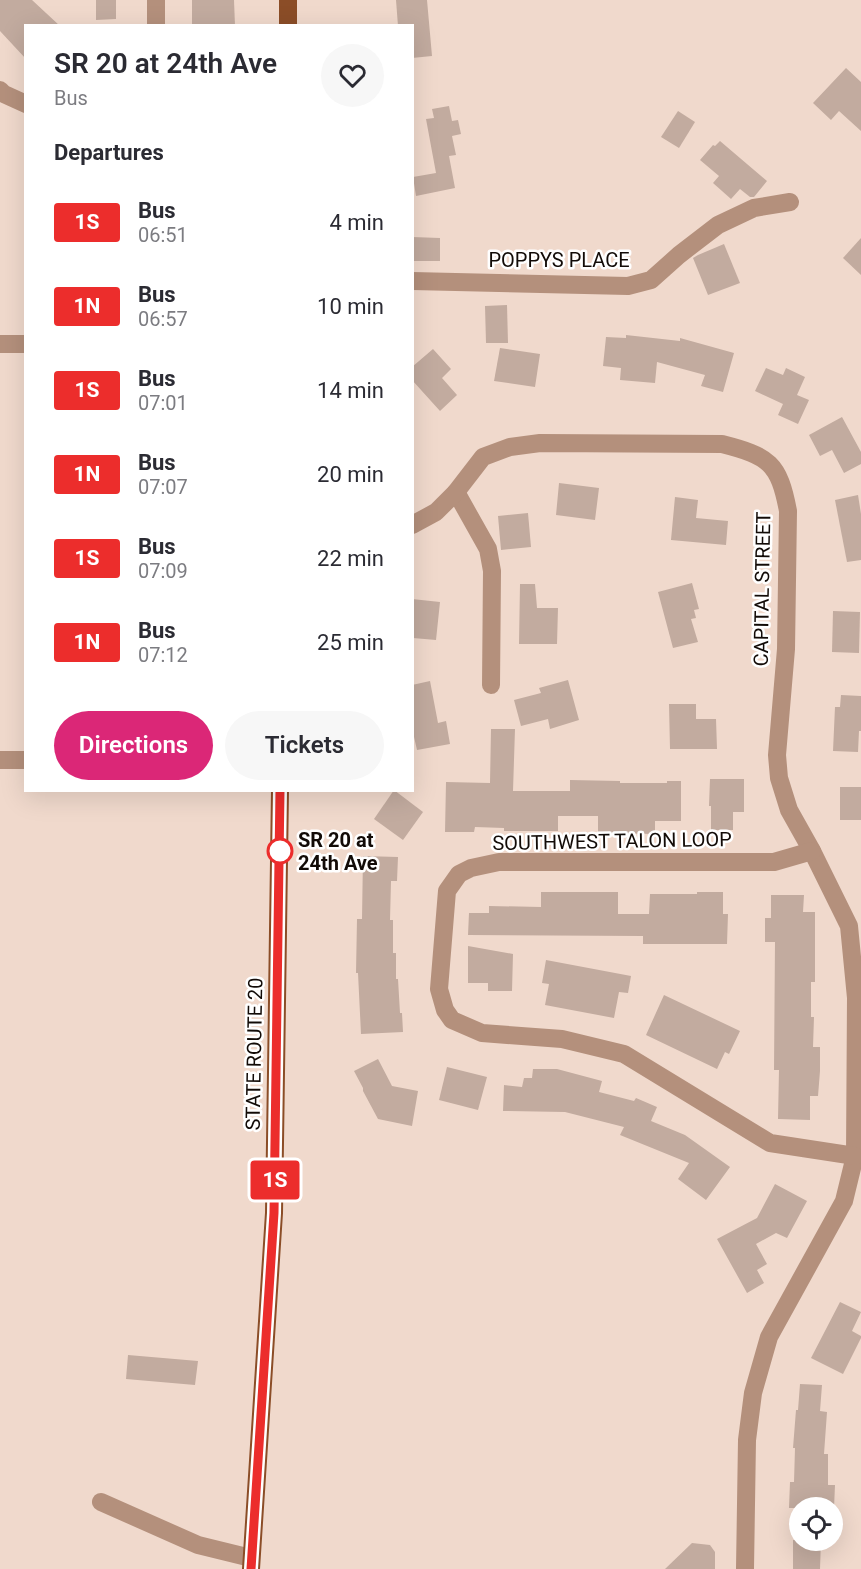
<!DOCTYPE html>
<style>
:root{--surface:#fff;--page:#f7f7f7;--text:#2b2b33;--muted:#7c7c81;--accent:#db2777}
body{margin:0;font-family:Roboto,sans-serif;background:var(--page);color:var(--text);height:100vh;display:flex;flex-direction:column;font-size:22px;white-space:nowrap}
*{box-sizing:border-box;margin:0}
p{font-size:20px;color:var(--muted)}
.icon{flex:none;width:33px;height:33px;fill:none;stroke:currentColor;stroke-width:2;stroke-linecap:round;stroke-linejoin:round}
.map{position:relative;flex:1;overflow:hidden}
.details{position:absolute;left:24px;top:24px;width:390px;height:768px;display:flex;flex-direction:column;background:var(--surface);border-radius:0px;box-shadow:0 6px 24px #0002}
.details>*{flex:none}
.badge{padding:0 12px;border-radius:4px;font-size:21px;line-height:39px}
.controls{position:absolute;left:789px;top:1497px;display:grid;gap:12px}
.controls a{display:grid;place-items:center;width:54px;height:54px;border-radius:50%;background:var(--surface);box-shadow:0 6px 24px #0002;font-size:30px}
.map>.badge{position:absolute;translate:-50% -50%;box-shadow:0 0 0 3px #fff}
h2{padding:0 30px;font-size:22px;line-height:54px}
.round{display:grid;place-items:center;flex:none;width:63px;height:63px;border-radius:32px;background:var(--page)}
.summary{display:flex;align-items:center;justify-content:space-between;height:102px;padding:0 30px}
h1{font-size:28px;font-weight:600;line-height:45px}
.primary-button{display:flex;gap:12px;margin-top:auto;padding:12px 30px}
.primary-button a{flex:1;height:69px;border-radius:36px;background:var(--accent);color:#fff;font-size:24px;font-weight:600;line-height:69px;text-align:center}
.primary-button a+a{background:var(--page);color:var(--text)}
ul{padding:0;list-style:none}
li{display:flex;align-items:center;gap:18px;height:84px;padding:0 30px}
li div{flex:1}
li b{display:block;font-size:22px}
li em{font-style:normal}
li .badge{min-width:66px;font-weight:700;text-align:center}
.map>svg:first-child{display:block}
</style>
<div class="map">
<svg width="861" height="1569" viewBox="0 0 861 1569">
<rect width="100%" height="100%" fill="#f0d9cc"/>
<g fill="#c2ab9f">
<path d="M0 0H32L60 26H26V59L0 31Z"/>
<path d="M96 0H116V19L96 20Z"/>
<path d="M192 0H234L235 26H192Z"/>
<path d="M396 0H427L432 56 412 58V26H398Z"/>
<path d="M846 68 861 82V131L839 111 831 120 813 103Z"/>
<path d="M449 106 452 121 458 120 461 134 452 136 456 155 449 156 455 188 416 196 413 177 436 173 426 119 434 118 432 109Z"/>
<path d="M678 111 695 122 679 148 661 137Z"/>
<path d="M720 141 767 181 754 197H750L740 189 731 199 713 183 719 176 700 160 713 145 715 146Z"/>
<path d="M412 237 440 238V261H412Z"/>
<path d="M861 238V275L843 258Z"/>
<path d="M724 244 740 283 708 295 693 258 698 255Z"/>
<path d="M507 305 508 343H486L485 306Z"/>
<path d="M626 335 680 341V338L734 353 723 392 701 386 705 375 657 362 655 383 620 380 621 368 603 366 606 337 626 338Z"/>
<path d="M500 348 540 354 535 387 494 381Z"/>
<path d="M433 349 451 369 442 378 457 395 440 411 412 380V367Z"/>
<path d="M766 368 783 375 786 368 805 377 797 395 809 400 798 424 778 415 783 404 755 391Z"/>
<path d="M842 417 861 452V464L844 473 832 450 820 456 809 435Z"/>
<path d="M559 483 599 488 595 520 556 515Z"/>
<path d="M858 495 861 514V560L847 562 835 500Z"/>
<path d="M675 497 698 500 696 518 728 521 726 545 671 540Z"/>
<path d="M528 513 531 547 501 550 498 516Z"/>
<path d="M692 583 699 609 694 610 696 618 691 619 698 642 673 648 658 592Z"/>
<path d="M520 584H535L537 608H558L557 644H519Z"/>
<path d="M412 599 440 602 436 640 413 638 414 628 412 627Z"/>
<path d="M833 611 860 612 859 653 832 652Z"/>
<path d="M568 680 579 720 550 729 548 719 521 726 514 700 541 693 539 688Z"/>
<path d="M430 681 438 723 446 721 450 744 417 750 412 728V685Z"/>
<path d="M841 695 861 696V731H859L858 752 833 751 835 707H840Z"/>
<path d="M669 704H696V719H716L717 749H670Z"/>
<path d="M491 729H515L513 791H570V780L620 781V783H667V781H681V821H655V834L598 833V816H558V831H504V828L475 827 474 832H445L446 782 490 783Z"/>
<path d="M710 779H744V812H733V830H711V806H709Z"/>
<rect x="840" y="787" width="21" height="33"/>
<path d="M394 790 423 812 403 840 374 819Z"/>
<path d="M363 856 398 857 397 881H391L390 920H393V953H396V979H398L400 1013H402L403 1032 361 1034 358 973H356L357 919H362Z"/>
<path d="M541 892H618V914H649L650 894H697V892H723V914H728L727 944H643V936L468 935 469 913H489V906L541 907Z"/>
<path d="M771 895H804L803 912H815V982H811V1017H814L813 1047H820V1071L818 1096H810V1120L778 1119 779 1070H774L775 942H765V918H771Z"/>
<path d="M468 946 513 954 512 991H488V983H468Z"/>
<path d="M546 960 631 976 628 993 619 992 614 1018 545 1005 549 984 542 983Z"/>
<path d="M664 995 740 1031 729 1054 725 1052 717 1069 646 1035Z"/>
<path d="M378 1059 392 1086 418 1091 412 1126 378 1119 363 1091V1088L354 1071Z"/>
<path d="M447 1067 487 1077 478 1110 439 1100Z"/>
<path d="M533 1069H557L602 1081 599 1092 634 1101 636 1098 657 1107 651 1121 685 1135 730 1167 706 1200 678 1179 689 1163 620 1135 624 1127 565 1112 503 1111 504 1085 522 1087 524 1078H532Z"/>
<path d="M775 1184 807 1201 787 1238 776 1233 756 1244 767 1264 757 1270 764 1283 747 1293 717 1239 757 1218Z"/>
<path d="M840 1302 861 1312 852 1331 861 1336V1338L843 1374 811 1358Z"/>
<path d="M128 1355 198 1361 195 1385 126 1379Z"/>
<path d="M800 1384 822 1385 820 1411 827 1412 824 1454H828V1485H835L834 1508H789L790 1482H794L795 1448H793L796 1410H798Z"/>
<path d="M793 1540H821L820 1569H793Z"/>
<path d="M692 1543 710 1545 715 1552V1569H665Z"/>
</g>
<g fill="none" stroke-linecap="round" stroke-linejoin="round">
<g stroke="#b4907c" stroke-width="18">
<path d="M156 0V26"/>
<path d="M0 90 4 94 26 104"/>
<path d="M412 281 628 286 651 280 679 255 718 225 754 208 790 202"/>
<path d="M0 344H26"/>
<path d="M456 492 488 549 492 571 491 685"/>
<path d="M412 525 436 512 456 492 483 457 510 447 540 443 722 444C769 456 779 463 788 511L786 649 777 755 779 778 789 810 812 851 849 926 856 998 855 1156 844 1201 769 1337 753 1393 747 1440 745 1569"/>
<path d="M0 760H26"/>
<path d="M812 851 774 862H499L471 868 459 874 447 891 439 989 445 1010 452 1020 482 1033 562 1039 624 1054 770 1143 855 1156"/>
<path d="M101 1502 198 1545 251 1558"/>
</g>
<g stroke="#8b4d27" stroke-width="18">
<path d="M288 0V26"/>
<path d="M251 1569 274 1213 280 790"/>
</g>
</g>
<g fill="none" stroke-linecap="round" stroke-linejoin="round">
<g stroke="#fff" stroke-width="14">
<path id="line" d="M251 1569 274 1213 280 790"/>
</g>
<use href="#line" stroke="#ec2d2c" stroke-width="9"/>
</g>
<circle fill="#fff" stroke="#ec2d2c" stroke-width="3" cx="280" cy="851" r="12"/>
<g text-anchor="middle" stroke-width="5" stroke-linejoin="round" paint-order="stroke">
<g font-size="20" fill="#120b07" stroke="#fff">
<text x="559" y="267">POPPYS PLACE</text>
<text transform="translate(762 589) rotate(-89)" y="7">CAPITAL STREET</text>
<text transform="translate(612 841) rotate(-1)" y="7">SOUTHWEST TALON LOOP</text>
<text transform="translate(254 1054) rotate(-89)" y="7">STATE ROUTE 20</text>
</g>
<g font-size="20" font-weight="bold" fill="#120b07" stroke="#fff" text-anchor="start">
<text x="298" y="847">SR 20 at<tspan x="298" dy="23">24th Ave</tspan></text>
</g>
</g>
</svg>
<div class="controls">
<a><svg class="icon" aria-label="locate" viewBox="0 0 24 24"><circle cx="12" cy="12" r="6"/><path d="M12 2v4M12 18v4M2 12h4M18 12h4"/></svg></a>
</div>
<b class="badge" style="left:275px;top:1180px;background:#ec2d2c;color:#fff">1S</b>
<section class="details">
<div class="summary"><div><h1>SR 20 at 24th Ave</h1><p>Bus</p></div><a class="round"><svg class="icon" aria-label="heart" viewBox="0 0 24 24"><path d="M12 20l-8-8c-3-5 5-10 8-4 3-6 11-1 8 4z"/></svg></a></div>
<h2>Departures</h2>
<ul>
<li><span class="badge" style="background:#ec2d2c;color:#fff">1S</span><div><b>Bus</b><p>06:51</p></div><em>4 min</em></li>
<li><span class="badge" style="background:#ec2d2c;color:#fff">1N</span><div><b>Bus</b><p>06:57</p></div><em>10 min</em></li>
<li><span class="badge" style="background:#ec2d2c;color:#fff">1S</span><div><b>Bus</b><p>07:01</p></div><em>14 min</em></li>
<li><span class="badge" style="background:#ec2d2c;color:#fff">1N</span><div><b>Bus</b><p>07:07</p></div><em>20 min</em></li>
<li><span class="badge" style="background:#ec2d2c;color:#fff">1S</span><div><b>Bus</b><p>07:09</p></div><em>22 min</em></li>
<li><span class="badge" style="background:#ec2d2c;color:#fff">1N</span><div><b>Bus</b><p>07:12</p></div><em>25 min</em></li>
</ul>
<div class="primary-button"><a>Directions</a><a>Tickets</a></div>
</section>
</div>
